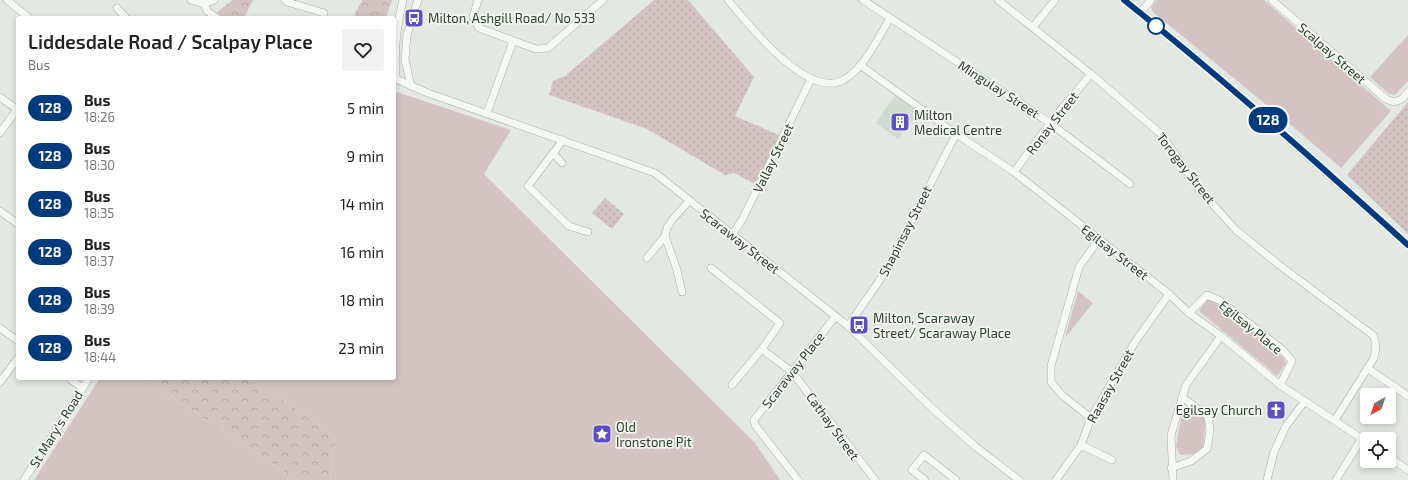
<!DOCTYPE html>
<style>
:root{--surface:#fff;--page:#f2f2f2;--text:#222;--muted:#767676}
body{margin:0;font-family:"Exo 2",sans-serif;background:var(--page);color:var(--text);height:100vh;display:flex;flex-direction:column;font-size:15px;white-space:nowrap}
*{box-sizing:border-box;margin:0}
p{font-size:13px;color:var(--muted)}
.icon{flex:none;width:22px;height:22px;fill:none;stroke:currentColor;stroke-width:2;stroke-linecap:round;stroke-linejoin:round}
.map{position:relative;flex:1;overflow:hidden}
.drawer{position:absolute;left:16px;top:16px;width:380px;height:364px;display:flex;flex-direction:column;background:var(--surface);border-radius:4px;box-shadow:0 2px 6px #0003}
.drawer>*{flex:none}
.badge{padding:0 8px;border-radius:13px;font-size:14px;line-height:26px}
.needle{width:26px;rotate:220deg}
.tools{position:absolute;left:1360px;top:388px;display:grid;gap:8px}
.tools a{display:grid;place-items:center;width:36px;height:36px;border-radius:4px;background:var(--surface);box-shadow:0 2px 6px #0003;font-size:20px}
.map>.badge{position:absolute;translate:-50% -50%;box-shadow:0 0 0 2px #fff}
.round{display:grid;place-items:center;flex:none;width:42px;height:42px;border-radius:4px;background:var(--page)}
.overview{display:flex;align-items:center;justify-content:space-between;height:68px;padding:0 12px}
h1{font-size:19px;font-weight:600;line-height:30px}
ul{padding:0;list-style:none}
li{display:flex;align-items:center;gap:12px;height:48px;padding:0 12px}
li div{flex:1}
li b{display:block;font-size:15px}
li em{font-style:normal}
li .badge{min-width:44px;font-weight:700;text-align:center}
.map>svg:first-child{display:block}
</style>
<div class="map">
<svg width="1408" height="480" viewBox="0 0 1408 480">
<defs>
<pattern id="forest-crowns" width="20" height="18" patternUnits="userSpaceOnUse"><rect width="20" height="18" fill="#d3c4c3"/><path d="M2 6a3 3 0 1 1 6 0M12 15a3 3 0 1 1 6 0" fill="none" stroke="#b5a9a8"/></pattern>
<pattern id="park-dots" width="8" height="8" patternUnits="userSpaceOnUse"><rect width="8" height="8" fill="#d3c4c3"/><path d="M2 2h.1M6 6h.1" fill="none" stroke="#b5a9a8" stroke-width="1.8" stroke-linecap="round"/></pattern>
</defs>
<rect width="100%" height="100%" fill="#e3e9e2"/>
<path fill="#d1dbd0" d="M895 95 919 112 898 139 876 123Z"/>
<g fill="#d3c4c3">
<path d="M1157 0H1264L1391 111 1341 168 1297 130 1153 12 1151 7Z"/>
<path d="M1408 35V81L1395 95 1389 94 1370 77Z"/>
<path d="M394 91 511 130 484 174 755 443 780 480H330L335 436 252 378H394Z"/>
<path d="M1078 291 1093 303 1065 338Z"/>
<path d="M1214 299 1284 358 1286 364 1277 376 1199 311 1207 300Z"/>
<path d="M100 378H143L297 480H34Z"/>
<path d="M1188 406 1206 417 1203 447 1193 454 1180 455 1176 446 1182 413Z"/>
</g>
<g fill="url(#forest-crowns)">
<path d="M233 0H253L245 16 250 18H223L217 12Z"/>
<path d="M362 0H392L386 18H353Z"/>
<path d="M143 378H252L335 436 330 480H297Z"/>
</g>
<g fill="url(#park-dots)">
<path d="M654 0H688L754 77 735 116 781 136 757 185 734 173 725 175 647 129 549 95 553 81 565 76Z"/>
<path d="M1408 102V234L1347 175Z"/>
<path d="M605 198 624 214 612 229 592 213Z"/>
</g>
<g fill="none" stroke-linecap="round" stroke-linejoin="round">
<g stroke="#a5b0a4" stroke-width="8">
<g id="minor">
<path d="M7 0 29 18"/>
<path d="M191 0 204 4"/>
<path d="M285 0 287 2 324 13"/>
<path d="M403 0C396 27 394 51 396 79L428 93 655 173 848 326 934 410 976 447 1019 480"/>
<path d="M478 0 473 17 479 28 536 49 548 48 603 0"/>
<path d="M728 0C749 25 809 102 845 79 865 67 878 38 890 18"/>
<path d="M863 0 1050 123 1130 184"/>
<path d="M998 0 1091 74 1162 135 1199 189 1236 230 1278 264 1374 336 1376 347 1374 358 1335 420"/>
<path d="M1124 0 1223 81 1408 245"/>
<path d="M1272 0 1386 99 1394 102 1402 99 1408 92"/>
<path d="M204 4 207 11 217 18"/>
<path d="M204 4 214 0"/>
<path d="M117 8 126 18"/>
<path d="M1140 13 1151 0"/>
<path d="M1033 27 1055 0"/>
<path d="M860 65 956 134 1014 172 1169 294 1189 313 1221 336 1280 385 1367 442"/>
<path d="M411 86 405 60 407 35 418 0"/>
<path d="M0 97 18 110"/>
<path d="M487 113 513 41"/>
<path d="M0 133 18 108"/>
<path d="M563 140 528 186 569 226 588 232"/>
<path d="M553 153 562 163"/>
<path d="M1014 172 1050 123 1091 74"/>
<path d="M0 211 18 224"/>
<path d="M732 235 742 220 811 79"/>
<path d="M647 258 665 236"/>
<path d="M711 268 780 323 762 349 792 372 875 480"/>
<path d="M682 292 677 270 665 236 667 228 672 220 689 201"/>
<path d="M1189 313 1207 295 1219 300 1283 350 1292 361 1280 385"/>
<path d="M848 326 886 271 956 134"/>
<path d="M0 328 18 341"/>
<path d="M1367 368 1408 396"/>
<path d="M69 378 82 388"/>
<path d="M0 382 18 358"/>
<path d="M732 385 762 349"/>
<path d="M1091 418 1063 396 1051 382V366L1079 267 1099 239"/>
<path d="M1081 445 1112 460"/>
<path d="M1389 457 1408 470"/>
<path d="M1171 468 1191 461 1207 449 1210 431 1208 416 1182 397"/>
<path d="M24 480 89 378"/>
<path d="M798 480 755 425 754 420 835 317"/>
<path d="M925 480 912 470 924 455 956 480"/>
<path d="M1056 480 1081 445 1091 418 1135 342 1169 294"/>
<path d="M1173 480 1171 435 1186 385 1221 336"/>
<path d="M1267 480 1274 452 1286 426 1305 401"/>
<path d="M1336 480 1362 438"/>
</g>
</g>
<use href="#minor" stroke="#f5f8f4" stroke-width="7"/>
</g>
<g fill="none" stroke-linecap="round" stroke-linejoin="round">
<g stroke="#fff" stroke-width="9">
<path id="line" d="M1124 0C1222 78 1315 161 1408 245"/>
</g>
<use href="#line" stroke="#003b80" stroke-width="6"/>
</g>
<defs>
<g id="bus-square" transform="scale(1)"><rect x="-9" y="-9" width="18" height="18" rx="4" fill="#5f4fc7" stroke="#f2f7f1"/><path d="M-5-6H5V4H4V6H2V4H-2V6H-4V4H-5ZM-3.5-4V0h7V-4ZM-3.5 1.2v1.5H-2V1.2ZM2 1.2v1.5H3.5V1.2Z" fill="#fff"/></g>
<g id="building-square" transform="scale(1)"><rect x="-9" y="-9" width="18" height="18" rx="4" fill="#5f4fc7" stroke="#f2f7f1"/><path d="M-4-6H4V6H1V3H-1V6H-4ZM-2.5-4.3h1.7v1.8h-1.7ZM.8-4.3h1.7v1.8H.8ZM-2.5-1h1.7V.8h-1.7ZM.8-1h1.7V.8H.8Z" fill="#fff"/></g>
<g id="church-square" transform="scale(1)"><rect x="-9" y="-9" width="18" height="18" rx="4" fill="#5f4fc7" stroke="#f2f7f1"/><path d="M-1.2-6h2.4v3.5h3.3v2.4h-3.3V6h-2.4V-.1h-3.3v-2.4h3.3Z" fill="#fff"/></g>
<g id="sight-square" transform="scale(1)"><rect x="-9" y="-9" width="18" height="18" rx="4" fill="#5f4fc7" stroke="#f2f7f1"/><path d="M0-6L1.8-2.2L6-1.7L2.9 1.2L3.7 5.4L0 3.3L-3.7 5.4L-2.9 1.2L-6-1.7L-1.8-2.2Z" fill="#fff"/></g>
</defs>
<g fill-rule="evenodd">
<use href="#bus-square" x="414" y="18"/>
<use href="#building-square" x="900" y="122"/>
<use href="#bus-square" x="859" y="325"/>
<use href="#church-square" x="1276" y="410"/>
<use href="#sight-square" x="602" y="434"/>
</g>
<circle fill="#fff" stroke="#003b80" stroke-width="2" cx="1156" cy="26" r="8"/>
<g text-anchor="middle" stroke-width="3.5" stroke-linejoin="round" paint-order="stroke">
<g font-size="13" fill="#2d402b" stroke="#f2f7f1" text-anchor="start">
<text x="428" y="23">Milton, Ashgill Road/ No 533</text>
<text x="914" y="120">Milton<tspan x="914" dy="15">Medical Centre</tspan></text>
<text x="873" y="323">Milton, Scaraway<tspan x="873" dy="15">Street/ Scaraway Place</tspan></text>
<text x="1262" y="415" text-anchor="end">Egilsay Church</text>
<text x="616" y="432">Old<tspan x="616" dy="15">Ironstone Pit</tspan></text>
</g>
<g font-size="13" fill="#2d402b" stroke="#f2f7f1">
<text transform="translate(1332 53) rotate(41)" y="5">Scalpay Street</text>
<text transform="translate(999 89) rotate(33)" y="5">Mingulay Street</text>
<text transform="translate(1052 123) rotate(-52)" y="5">Ronay Street</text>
<text transform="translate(773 158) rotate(-64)" y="5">Vallay Street</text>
<text transform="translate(1186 168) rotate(52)" y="5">Torogay Street</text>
<text transform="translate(905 231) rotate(-63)" y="5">Shapinsay Street</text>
<text transform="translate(740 241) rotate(38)" y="5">Scaraway Street</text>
<text transform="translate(1115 252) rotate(38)" y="5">Egilsay Street</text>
<text transform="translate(1251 327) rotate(39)" y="5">Egilsay Place</text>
<text transform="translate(793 370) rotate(-52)" y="5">Scaraway Place</text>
<text transform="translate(1110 386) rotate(-61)" y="5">Raasay Street</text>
<text transform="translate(833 426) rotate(54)" y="5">Cathay Street</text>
<text transform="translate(56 429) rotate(-58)" y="5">St Mary's Road</text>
</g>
</g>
</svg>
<div class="tools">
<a><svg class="needle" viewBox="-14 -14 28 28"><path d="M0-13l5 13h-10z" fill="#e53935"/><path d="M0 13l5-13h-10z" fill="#767676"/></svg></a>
<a><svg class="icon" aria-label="locate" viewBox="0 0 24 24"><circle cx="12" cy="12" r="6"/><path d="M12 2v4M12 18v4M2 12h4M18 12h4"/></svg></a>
</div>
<b class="badge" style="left:1268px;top:120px;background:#003b80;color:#fff">128</b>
<section class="drawer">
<div class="overview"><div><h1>Liddesdale Road / Scalpay Place</h1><p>Bus</p></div><a class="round"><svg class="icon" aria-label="heart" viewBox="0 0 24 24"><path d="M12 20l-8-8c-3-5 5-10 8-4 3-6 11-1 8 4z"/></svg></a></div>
<ul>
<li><span class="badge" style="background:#003b80;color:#fff">128</span><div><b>Bus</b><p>18:26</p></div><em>5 min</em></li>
<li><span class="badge" style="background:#003b80;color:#fff">128</span><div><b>Bus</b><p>18:30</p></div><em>9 min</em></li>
<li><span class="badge" style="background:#003b80;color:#fff">128</span><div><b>Bus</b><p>18:35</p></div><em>14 min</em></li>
<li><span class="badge" style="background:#003b80;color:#fff">128</span><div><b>Bus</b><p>18:37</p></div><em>16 min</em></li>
<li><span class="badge" style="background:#003b80;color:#fff">128</span><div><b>Bus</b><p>18:39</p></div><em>18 min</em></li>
<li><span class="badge" style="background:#003b80;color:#fff">128</span><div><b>Bus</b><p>18:44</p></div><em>23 min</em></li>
</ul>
</section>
</div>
